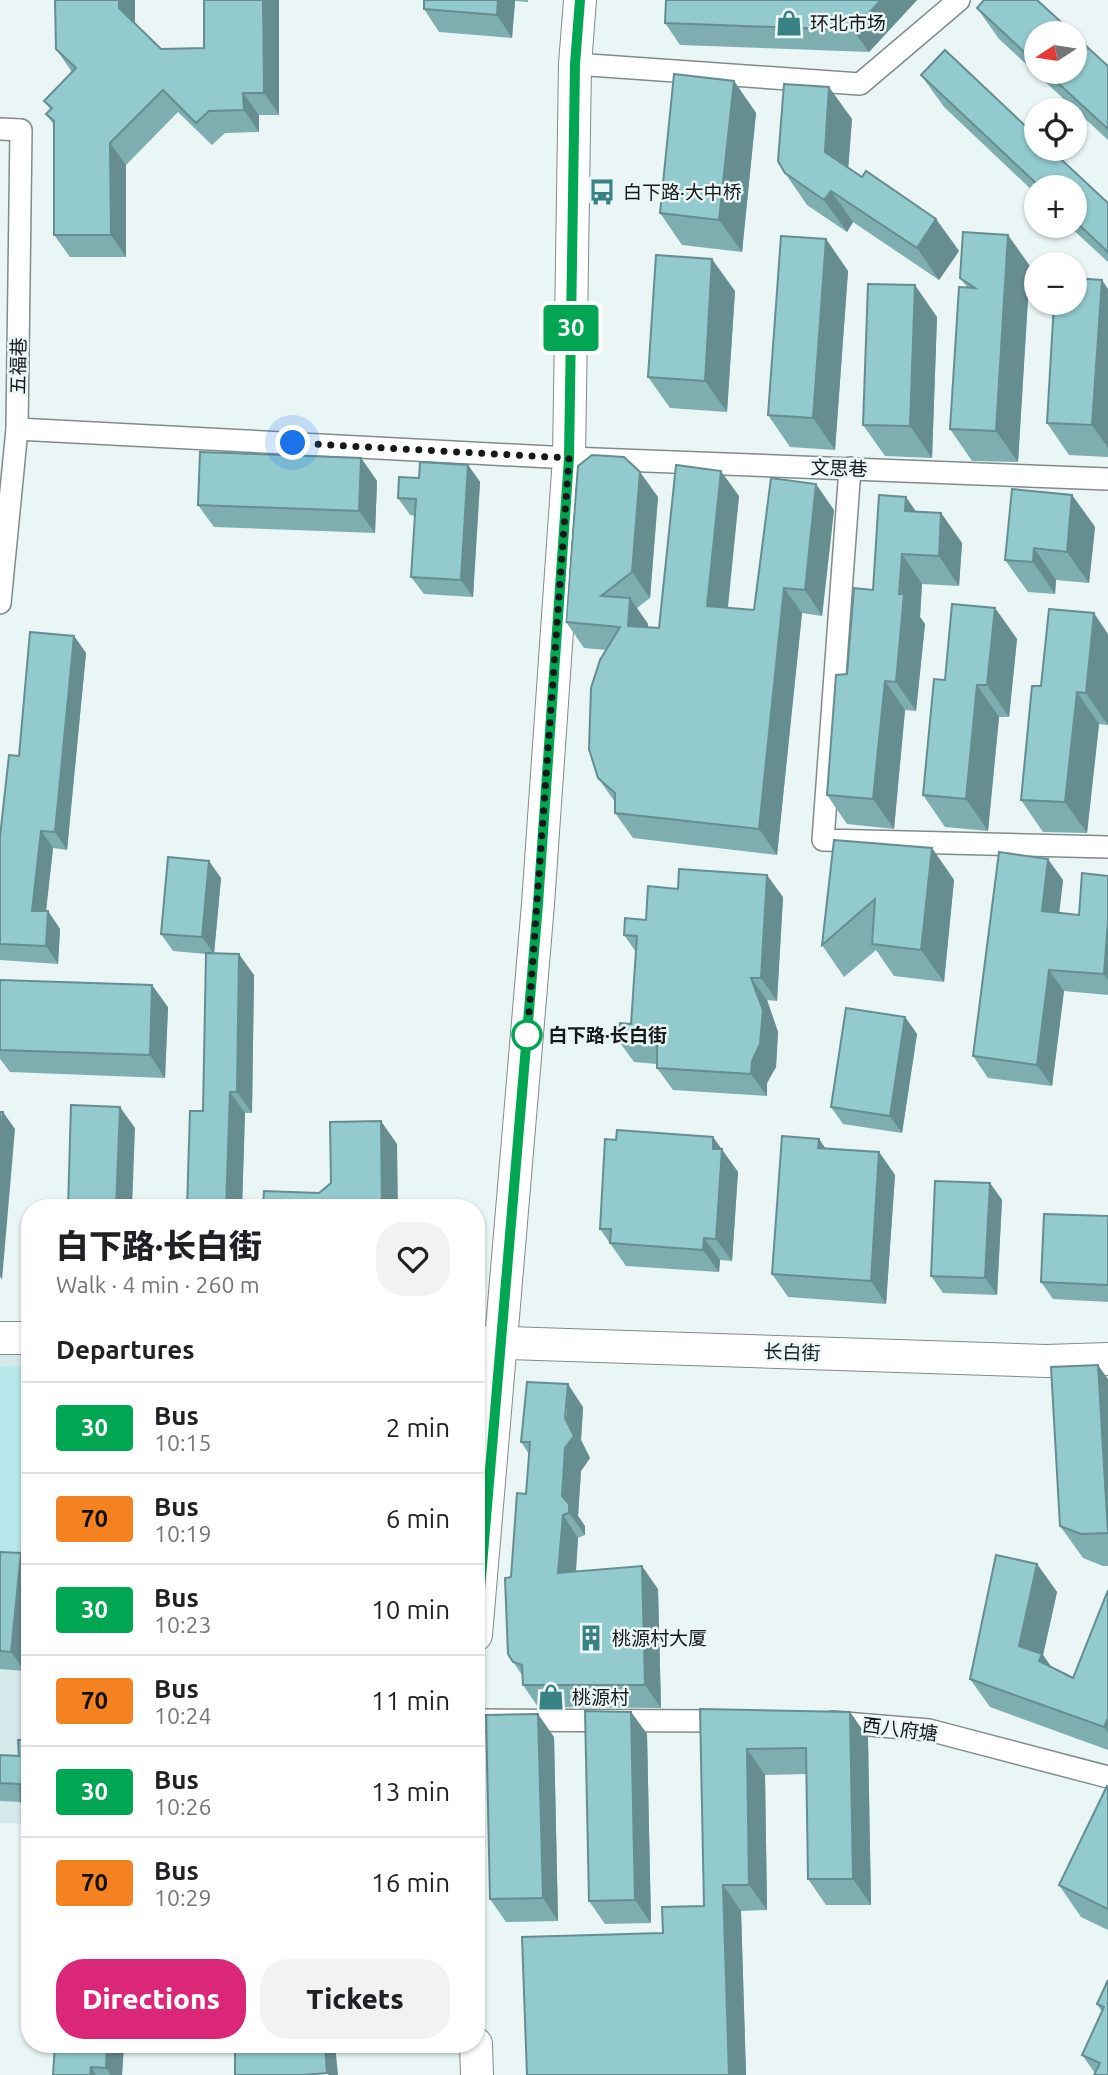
<!DOCTYPE html>
<meta charset="utf-8">
<style>
:root{--surface:#fff;--page:#f2f2f2;--text:#202124;--muted:#757577;--line:#e0e0e0;--accent:#db2777}
body{margin:0;font-family:Ubuntu,"Noto Sans SC",sans-serif;background:var(--page);color:var(--text);height:100vh;display:flex;flex-direction:column;font-size:26px;white-space:nowrap}
*{box-sizing:border-box;margin:0}
p{font-size:23px;color:var(--muted)}
.icon{flex:none;width:38px;height:38px;fill:none;stroke:currentColor;stroke-width:2;stroke-linecap:round;stroke-linejoin:round}
.map{position:relative;flex:1;overflow:hidden}
.side{position:absolute;left:21px;top:1199px;width:464px;height:854px;display:flex;flex-direction:column;background:var(--surface);border-radius:28px;box-shadow:0 2px 5px #0004}
.side>*{flex:none}
.badge{padding:0 14px;border-radius:5px;font-size:24px;line-height:46px}
.needle{width:46px;rotate:258deg}
.tools{position:absolute;left:1024px;top:21px;display:grid;gap:14px}
.tools a{display:grid;place-items:center;width:63px;height:63px;border-radius:50%;background:var(--surface);box-shadow:0 2px 5px #0004;font-size:35px}
.you{position:absolute;width:35px;height:35px;margin:-18px;border:5px solid #fff;border-radius:50%;background:#1a73e8;box-shadow:0 0 0 10px #1a73e833}
.map>.badge{position:absolute;translate:-50% -50%;box-shadow:0 0 0 4px #fff}
h2{padding:0 35px;font-size:26px;line-height:63px}
.round{display:grid;place-items:center;flex:none;width:74px;height:74px;border-radius:28px;background:var(--page)}
.summary{display:flex;align-items:center;justify-content:space-between;height:119px;padding:0 35px}
h1{font-size:33px;font-weight:800;line-height:52px}
.cta{display:flex;gap:14px;margin-top:auto;padding:14px 35px}
.cta a{flex:1;height:80px;border-radius:28px;background:var(--accent);color:#fff;font-size:28px;font-weight:800;line-height:80px;text-align:center}
.cta a+a{background:var(--page);color:var(--text)}
ul{padding:0;list-style:none}
li{display:flex;align-items:center;gap:21px;height:91px;padding:0 35px;border-top:2px solid var(--line)}
li div{flex:1}
li b{display:block;font-size:26px}
li em{font-style:normal}
li .badge{min-width:77px;font-weight:700;text-align:center}
.map>svg:first-child{display:block}
</style>
<div class="map">
<svg width="1108" height="2075" viewBox="0 0 1108 2075">
<rect width="100%" height="100%" fill="#eaf5f5"/>
<path fill="#d5e9eb" d="M0 1341 30 1343V1824L0 1823Z"/>
<path fill="#b7e7ea" d="M0 1366 30 1367V1568L0 1567Z"/>
<g fill="none" stroke-linecap="round" stroke-linejoin="round">
<g stroke="#818b8c" stroke-width="24">
<g id="street">
<path d="M575 64 860 84 959 0"/>
<path d="M0 129 21 130 17 429 0 603"/>
<path d="M17 429 569 458 1108 479"/>
<path d="M850 468 823 840 1108 847"/>
<path d="M476 1720 729 1721"/>
<path d="M832 1722 929 1730 1108 1777"/>
</g>
</g>
<g stroke="#818b8c" stroke-width="34">
<g id="secondary">
<path d="M0 1338H30"/>
<path d="M476 1342 1046 1361 1108 1359"/>
<path d="M476 1635 538 904 569 458 575 64 580 0"/>
<path d="M476 2044 477 2075"/>
</g>
</g>
<use href="#street" stroke="#fff" stroke-width="21"/>
<use href="#secondary" stroke="#fff" stroke-width="32"/>
</g>
<g fill="#7eaeb0">
<path d="M55 0H135V23L161 49 204 48V0L279 115H259V132L225 133 212 145 178 112 126 165V257H70L54 235V125L46 114 51 110 44 101 72 72 56 49Z"/>
<path d="M424 0H528V2L515 1 512 38 439 32 424 9Z"/>
<path d="M917 0 869 52 680 45 665 23Z"/>
<path d="M977 8 1036 33V72H1074L1108 66V140L999 39Z"/>
<path d="M921 75 1108 203V262L1069 226H1074V187H1036V194L944 107Z"/>
<path d="M734 81 756 113 742 252 682 245 660 213Z"/>
<path d="M852 119 848 168 862 177 936 219 959 251 939 280 853 222 847 232 807 205 785 173Z"/>
<path d="M826 239 848 271 835 450 790 447 768 415Z"/>
<path d="M1030 266 1018 462 972 461 950 429 967 287 960 278Z"/>
<path d="M1108 289V457L1069 455 1047 423Z"/>
<path d="M735 291 727 412 670 408 648 377Z"/>
<path d="M937 317 932 458 885 456 863 425Z"/>
<path d="M361 458 377 481 375 533 214 527 198 505Z"/>
<path d="M468 465 480 482 473 597 424 594 411 577 415 516 410 515 398 498 419 478Z"/>
<path d="M1072 495 1095 527 1089 583 1056 580 1055 594 1028 592 1005 560Z"/>
<path d="M739 496 728 608 754 610 834 510 822 616 802 613 777 855 633 838 615 813V802L598 778 606 650 584 648 566 622 658 497 650 598 637 608 648 624V627L659 628Z"/>
<path d="M916 512 941 513 962 543 959 586 922 584 920 617 925 624 916 711 905 710 894 829 847 824 827 795 873 590Z"/>
<path d="M995 608 1017 639 1009 717H999L988 831 945 827 923 795 945 680Z"/>
<path d="M1049 609 1108 725 1099 724 1087 833 1043 832 1021 800 1041 686Z"/>
<path d="M74 636 86 653 67 850 53 848 46 911H48L60 929 58 964 0 960V837L19 756Z"/>
<path d="M932 848 954 880 944 982 894 976 876 950 844 977 822 945Z"/>
<path d="M1108 876V995L1064 991 1052 1086 988 1078 973 1056 1063 880 1059 913 1079 915Z"/>
<path d="M221 878 214 953 254 975 252 1113H245L242 1208H187L203 1111 206 954 173 951 161 934Z"/>
<path d="M783 897 777 1001 767 1000 778 1032 776 1067 767 1083V1096L673 1090 657 1068V1064L634 1062 618 1040 631 1024 636 952 624 935 646 920Z"/>
<path d="M0 980 168 1007 165 1078 10 1072 0 1059Z"/>
<path d="M905 1017 917 1034 902 1133 843 1124 831 1107Z"/>
<path d="M713 1137 738 1172 732 1261 720 1260 719 1272 626 1266 600 1229 616 1140Z"/>
<path d="M819 1139 825 1148 879 1152 895 1175 886 1304 788 1297 772 1274Z"/>
<path d="M990 1183 1002 1200 997 1295 943 1293 931 1276Z"/>
<path d="M1108 1216V1302L1053 1299 1041 1282Z"/>
<path d="M1108 1379V1566H1103L1083 1558 1060 1526Z"/>
<path d="M583 1407 581 1440 590 1458 581 1471 578 1516 585 1526V1535L578 1538 576 1572 658 1589 661 1708 538 1707 523 1685 522 1675 508 1654 511 1577 526 1494 529 1454 521 1442Z"/>
<path d="M0 1552 21 1553 30 1566V1616L25 1671 0 1669Z"/>
<path d="M1037 1564 1057 1592 1043 1655 1052 1668 1073 1678 1108 1590V1750L990 1707 970 1679Z"/>
<path d="M700 1709 850 1712 868 1738 871 1905H826L808 1879 806 1774 765 1775 767 1910 741 1911 746 2075H527L663 1933 704 1906Z"/>
<path d="M631 1712 647 1734 651 1923 605 1924 589 1901Z"/>
<path d="M554 1737 558 1921 506 1922 490 1899Z"/>
<path d="M30 1740V1814L22 1802 0 1801V1755L19 1756Z"/>
<path d="M1108 1786V1930L1081 1917 1059 1885Z"/>
<path d="M1108 1980V2075L1095 2073 1082 2055 1102 2012 1097 2004Z"/>
<path d="M55 2044H124L122 2075H53Z"/>
</g>
<g fill="#668d90">
<path d="M119 0H135V30L119 8Z"/>
<path d="M263 0H279V115L264 93Z"/>
<path d="M498 0H515V1L512 38 497 15Z"/>
<path d="M881 0H917L869 52 853 30Z"/>
<path d="M734 81 756 113 742 252 719 220Z"/>
<path d="M829 87 852 119 847 184 825 152Z"/>
<path d="M243 93 259 115V132L244 110Z"/>
<path d="M110 143 126 165V257L111 235Z"/>
<path d="M831 191 853 222 847 232 824 200Z"/>
<path d="M936 219 959 251 939 280 917 248Z"/>
<path d="M1008 235 1030 266 1018 462 996 431Z"/>
<path d="M826 239 848 271 835 450 813 418Z"/>
<path d="M712 259 735 291 727 412 705 381Z"/>
<path d="M1102 280 1108 289V448L1092 425Z"/>
<path d="M915 285 937 317 932 458 910 426Z"/>
<path d="M361 458 377 481 375 533 359 511Z"/>
<path d="M468 465 480 482 473 597 461 580Z"/>
<path d="M721 471 739 496 725 632 707 606Z"/>
<path d="M640 472 658 497 650 598 632 572Z"/>
<path d="M816 484 834 510 822 616 805 590Z"/>
<path d="M1072 495 1095 527 1089 583 1067 552Z"/>
<path d="M906 497 926 526 905 511Z"/>
<path d="M941 513 962 543 959 586 939 556Z"/>
<path d="M1034 548 1056 580 1055 594 1033 562Z"/>
<path d="M902 554 922 584 920 617 925 624 916 711 896 682Z"/>
<path d="M784 588 802 613 777 855 759 829Z"/>
<path d="M630 598 648 624 646 651 628 626Z"/>
<path d="M995 608 1017 639 1009 717 987 685Z"/>
<path d="M1094 613 1108 634V725L1086 693Z"/>
<path d="M74 636 86 653 67 850 55 832Z"/>
<path d="M885 681 905 710 894 829 873 799Z"/>
<path d="M977 685 999 717 988 831 966 799Z"/>
<path d="M1077 692 1099 724 1087 833 1065 802Z"/>
<path d="M41 831 53 848 44 928 32 911Z"/>
<path d="M932 848 954 880 944 982 921 950Z"/>
<path d="M1048 859 1063 880 1057 932 1042 911Z"/>
<path d="M209 861 221 878 214 954 202 937Z"/>
<path d="M767 875 783 897 777 1001 761 978Z"/>
<path d="M48 911 60 929 58 964 46 946Z"/>
<path d="M1108 921V980L1104 974Z"/>
<path d="M239 954 254 975 252 1113 237 1092Z"/>
<path d="M1049 970 1064 991 1052 1086 1037 1065Z"/>
<path d="M751 978 767 1000 778 1032 776 1067 767 1083V1096L751 1074Z"/>
<path d="M152 985 168 1007 165 1078 150 1055Z"/>
<path d="M905 1017 917 1034 902 1133 890 1116Z"/>
<path d="M230 1092 245 1113 242 1208H226Z"/>
<path d="M120 1107 135 1128 132 1208H116Z"/>
<path d="M3 1112 15 1129 2 1280 0 1276V1147Z"/>
<path d="M381 1121 397 1144 398 1208H382Z"/>
<path d="M713 1137 738 1172 732 1261 716 1239 713 1149Z"/>
<path d="M819 1139 834 1161 818 1148Z"/>
<path d="M879 1152 895 1175 886 1304 871 1281Z"/>
<path d="M990 1183 1002 1200 997 1295 985 1278Z"/>
<path d="M704 1238 720 1260 719 1272 703 1250Z"/>
<path d="M1098 1365 1108 1379V1525Z"/>
<path d="M568 1384 583 1407 581 1440 590 1458 581 1471 578 1516 585 1526V1535L569 1513 562 1496Z"/>
<path d="M563 1515 578 1538 574 1596 558 1573Z"/>
<path d="M21 1553 30 1566V1616L25 1671 11 1652Z"/>
<path d="M1037 1564 1057 1592 1043 1655 1062 1682 1019 1646Z"/>
<path d="M642 1566 658 1589 661 1708 645 1685Z"/>
<path d="M631 1712 647 1734 651 1923 635 1900Z"/>
<path d="M850 1712 868 1738 871 1905 853 1879Z"/>
<path d="M538 1714 554 1737 558 1921 543 1898Z"/>
<path d="M1108 1718V1733L1104 1727Z"/>
<path d="M747 1749 765 1775 767 1910 749 1885Z"/>
<path d="M723 1885 741 1911 746 2075H729Z"/>
<path d="M107 2044H124L122 2075H111L106 2068Z"/>
<path d="M325 2044H335L338 2075H329L327 2073Z"/>
<path d="M91 2067 96 2075H90Z"/>
</g>
<g fill="#92cacd" stroke="#668d90" stroke-width="2">
<path d="M55 0H119V8L161 49 204 48V0H263L264 93H243L244 110 209 111 196 123 163 90 110 143 111 235H54V121L46 114 52 108 44 101 76 68 56 49Z"/>
<path d="M424 0H498L497 15 424 9Z"/>
<path d="M666 0H881L853 30 665 23Z"/>
<path d="M984 0H1037L1073 33H1036V63L977 8Z"/>
<path d="M1074 35 1108 66V129L1046 72H1074Z"/>
<path d="M945 50 1036 136V149H1050L1108 203V252L1074 220V187H1040L921 75Z"/>
<path d="M674 74 734 81 719 220 660 213Z"/>
<path d="M784 84 829 87 825 152 862 177 866 171 936 219 917 248 831 191 824 200 785 173 778 161Z"/>
<path d="M963 232 1008 235 996 431 950 429 959 287 975 288 960 278Z"/>
<path d="M781 236 826 239 813 418 768 415Z"/>
<path d="M656 255 712 259 705 381 648 377Z"/>
<path d="M1074 278 1102 280 1092 425 1047 423 1054 303H1074Z"/>
<path d="M868 284 915 285 910 426 863 425Z"/>
<path d="M200 452 361 458 359 511 198 505Z"/>
<path d="M592 455 624 457 640 472 632 572 601 596 630 598 628 626 659 628 676 465 721 471 707 606 754 610 771 478 816 484 805 590 784 588 759 829 615 813V793L598 778 589 749 591 688 600 660 620 627 566 622 578 466Z"/>
<path d="M420 462 468 465 461 580 411 577 416 499 398 498 399 477 419 478Z"/>
<path d="M1012 489 1072 495 1067 552 1034 548 1033 562 1005 560Z"/>
<path d="M879 495 906 497 905 511 941 513 939 556 902 554 899 594H904L896 682 885 681 873 799 827 795 836 675 847 674 854 588 873 590Z"/>
<path d="M952 604 995 608 987 685H977L966 799 923 795 934 679 945 680Z"/>
<path d="M1049 609 1094 613 1086 693 1077 692 1065 802 1021 800 1032 686H1041Z"/>
<path d="M30 632 74 636 55 832 41 831 32 911H48L46 946 0 944V837L9 755 19 756Z"/>
<path d="M834 840 932 848 921 950 872 944 875 899 822 945Z"/>
<path d="M999 852 1048 859 1042 911 1079 915 1082 873 1108 876V921L1104 974 1049 970 1037 1065 973 1056Z"/>
<path d="M168 857 209 861 202 937 161 934Z"/>
<path d="M679 869 767 875 761 978H751L763 1010 760 1044 752 1061 751 1074 657 1068V1043L618 1040 620 1023 631 1024 637 936 624 935 625 918 646 920 648 886 678 889Z"/>
<path d="M206 953 239 954 237 1092H230L226 1208H187L190 1111H203Z"/>
<path d="M0 980 152 985 150 1055 0 1050Z"/>
<path d="M846 1008 905 1017 890 1116 831 1107Z"/>
<path d="M71 1105 120 1107 116 1208H68Z"/>
<path d="M0 1112H3L0 1147Z"/>
<path d="M381 1121 382 1208H263L264 1191 319 1193 331 1183 330 1122Z"/>
<path d="M617 1130 713 1137V1149H722L716 1239 704 1238 703 1250 610 1243 611 1229H600L605 1139 616 1140Z"/>
<path d="M782 1136 819 1139 818 1148 879 1152 871 1281 772 1274Z"/>
<path d="M935 1181 990 1183 985 1278 931 1276Z"/>
<path d="M1044 1214 1108 1216V1285L1041 1282Z"/>
<path d="M1098 1365 1108 1533 1081 1534 1060 1526 1051 1367Z"/>
<path d="M527 1382 568 1384 565 1418 574 1436 565 1448 562 1496 569 1504V1513L563 1515 558 1573 642 1566 645 1685H523L522 1665 513 1662 508 1654 505 1578 511 1577 517 1493 526 1494 530 1442H521Z"/>
<path d="M0 1552 21 1553 11 1652 0 1651Z"/>
<path d="M996 1555 1037 1564 1019 1646 1042 1654 1039 1661 1073 1678 1108 1590V1718L1104 1727 970 1679Z"/>
<path d="M700 1709 850 1712 853 1879H808L806 1748 747 1749 749 1885H723L729 2075H527L522 1937 663 1933 662 1907 704 1906Z"/>
<path d="M585 1711 631 1712 635 1900 589 1901Z"/>
<path d="M538 1714 543 1898 490 1899 486 1715Z"/>
<path d="M18 1740H30V1801L21 1802 20 1784 0 1783V1755L19 1756Z"/>
<path d="M1107 1786H1108V1909L1059 1885Z"/>
<path d="M1108 1980V2075H1094L1100 2063 1082 2055 1104 2007 1097 2004Z"/>
<path d="M55 2044H107L106 2068 91 2067 90 2075H53Z"/>
<path d="M235 2044H325L327 2073 304 2075H235Z"/>
</g>
<g fill="none" stroke-linecap="round" stroke-linejoin="round">
<g stroke="#fff" stroke-width="16">
<path id="line" d="M476 1636 538 904 569 458 575 64 580 0"/>
</g>
<use href="#line" stroke="#00a651" stroke-width="10"/>
<path stroke="#16191a" stroke-width="7" stroke-dasharray="0 12.6" d="M293 443 569 458 527 1041V1035"/>
</g>
<defs>
<g id="shop-bare" transform="scale(2.1)"><path d="M-5-2.5h2.3a2.7 3.5 0 0 1 5.4 0H5L5.5 6h-11ZM-1.5-2.5h3a1.5 2.3 0 0 0-3 0Z" fill="#388185" stroke="#eaf5f5" stroke-width="2.5" paint-order="stroke"/></g>
<g id="bus-bare" transform="scale(2.1)"><path d="M-5-6H5V4H4V6H2V4H-2V6H-4V4H-5ZM-3.5-4V0h7V-4ZM-3.5 1.2v1.5H-2V1.2ZM2 1.2v1.5H3.5V1.2Z" fill="#388185" stroke="#eaf5f5" stroke-width="2.5" paint-order="stroke"/></g>
<g id="building-bare" transform="scale(2.1)"><path d="M-4-6H4V6H1V3H-1V6H-4ZM-2.5-4.3h1.7v1.8h-1.7ZM.8-4.3h1.7v1.8H.8ZM-2.5-1h1.7V.8h-1.7ZM.8-1h1.7V.8H.8Z" fill="#388185" stroke="#eaf5f5" stroke-width="2.5" paint-order="stroke"/></g>
</defs>
<g fill-rule="evenodd">
<use href="#shop-bare" x="789" y="23"/>
<use href="#bus-bare" x="602" y="192"/>
<use href="#building-bare" x="591" y="1638"/>
<use href="#shop-bare" x="551" y="1697"/>
</g>
<circle fill="#fff" stroke="#00a651" stroke-width="3.5" cx="527" cy="1035" r="14"/>
<g text-anchor="middle" stroke-width="5" stroke-linejoin="round" paint-order="stroke">
<g font-size="19" fill="#16191a" stroke="#eaf5f5" text-anchor="start">
<text x="810" y="30">环北市场</text>
<text x="623" y="199">白下路·大中桥</text>
<text x="612" y="1645">桃源村大厦</text>
<text x="572" y="1704">桃源村</text>
</g>
<g font-size="19" fill="#16191a" stroke="#eaf5f5">
<text transform="translate(18 366) rotate(-89)" y="7">五福巷</text>
<text transform="translate(839 468) rotate(2)" y="7">文思巷</text>
<text transform="translate(792 1352) rotate(2)" y="7">长白街</text>
<text transform="translate(900 1729) rotate(7)" y="7">西八府塘</text>
</g>
<g font-size="19" font-weight="bold" fill="#16191a" stroke="#eaf5f5" text-anchor="start">
<text x="548" y="1042">白下路·长白街</text>
</g>
</g>
</svg>
<div class="tools">
<a><svg class="needle" viewBox="-14 -14 28 28"><path d="M0-13l5 13h-10z" fill="#e53935"/><path d="M0 13l5-13h-10z" fill="#757577"/></svg></a>
<a><svg class="icon" aria-label="locate" viewBox="0 0 24 24"><circle cx="12" cy="12" r="6"/><path d="M12 2v4M12 18v4M2 12h4M18 12h4"/></svg></a>
<a>+</a>
<a>−</a>
</div>
<div class="you" style="left:293px;top:443px"></div>
<b class="badge" style="left:571px;top:328px;background:#00a651;color:#fff">30</b>
<section class="side">
<div class="summary"><div><h1>白下路·长白街</h1><p>Walk · 4 min · 260 m</p></div><a class="round"><svg class="icon" aria-label="heart" viewBox="0 0 24 24"><path d="M12 20l-8-8c-3-5 5-10 8-4 3-6 11-1 8 4z"/></svg></a></div>
<h2>Departures</h2>
<ul>
<li><span class="badge" style="background:#00a651;color:#fff">30</span><div><b>Bus</b><p>10:15</p></div><em>2 min</em></li>
<li><span class="badge" style="background:#f58220;color:#111">70</span><div><b>Bus</b><p>10:19</p></div><em>6 min</em></li>
<li><span class="badge" style="background:#00a651;color:#fff">30</span><div><b>Bus</b><p>10:23</p></div><em>10 min</em></li>
<li><span class="badge" style="background:#f58220;color:#111">70</span><div><b>Bus</b><p>10:24</p></div><em>11 min</em></li>
<li><span class="badge" style="background:#00a651;color:#fff">30</span><div><b>Bus</b><p>10:26</p></div><em>13 min</em></li>
<li><span class="badge" style="background:#f58220;color:#111">70</span><div><b>Bus</b><p>10:29</p></div><em>16 min</em></li>
</ul>
<div class="cta"><a>Directions</a><a>Tickets</a></div>
</section>
</div>
